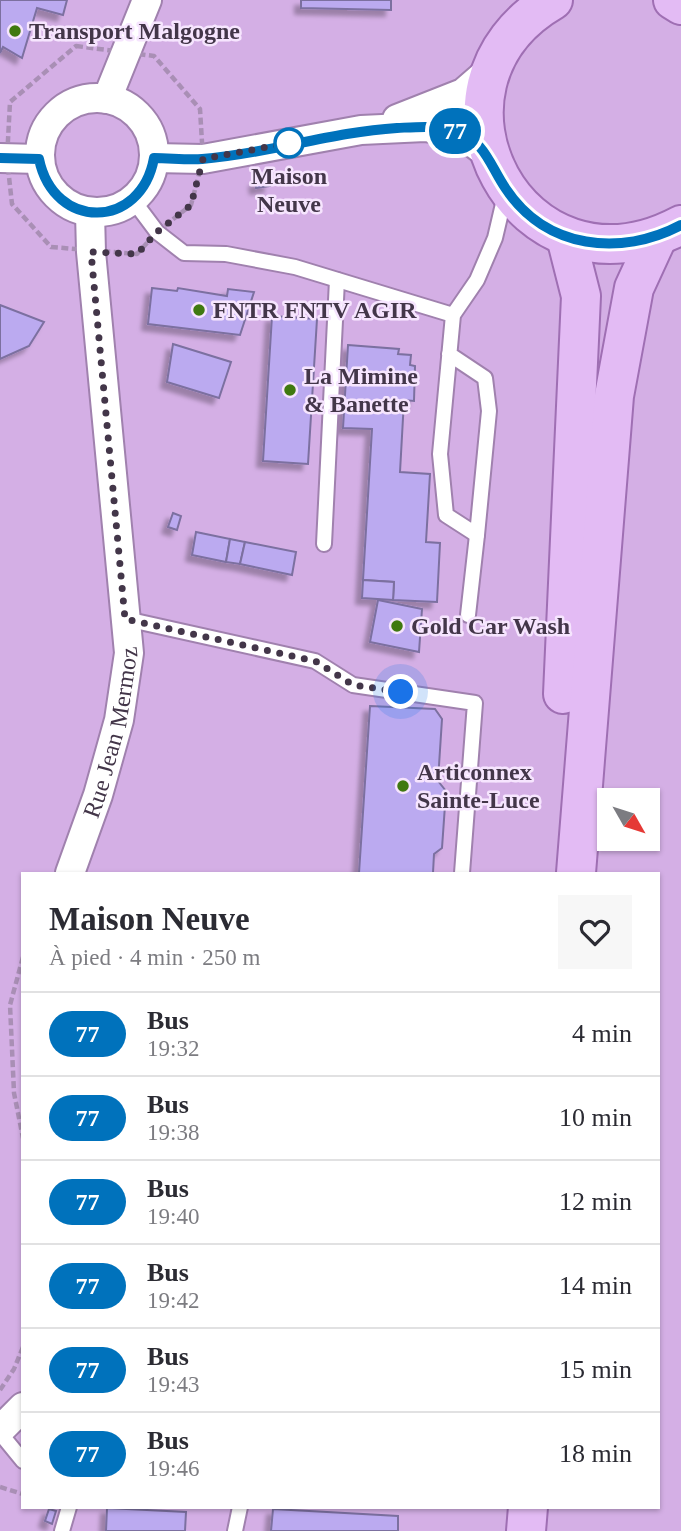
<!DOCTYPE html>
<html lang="fr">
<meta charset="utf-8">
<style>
:root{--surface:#fff;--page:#f7f7f7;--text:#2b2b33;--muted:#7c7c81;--line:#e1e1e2}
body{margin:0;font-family:"Times New Roman",serif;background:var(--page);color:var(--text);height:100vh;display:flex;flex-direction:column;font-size:26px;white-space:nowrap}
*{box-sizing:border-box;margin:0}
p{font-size:23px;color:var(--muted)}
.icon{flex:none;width:38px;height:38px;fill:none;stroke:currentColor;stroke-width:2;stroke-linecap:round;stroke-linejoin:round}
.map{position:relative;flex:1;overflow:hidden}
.details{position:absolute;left:21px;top:872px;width:639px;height:637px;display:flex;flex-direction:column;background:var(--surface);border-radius:0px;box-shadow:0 2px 5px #0004}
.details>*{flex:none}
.badge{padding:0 14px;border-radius:23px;font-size:24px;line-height:46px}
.needle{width:46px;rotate:129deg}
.tools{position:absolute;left:597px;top:788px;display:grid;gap:14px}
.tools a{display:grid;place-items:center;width:63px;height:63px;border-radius:0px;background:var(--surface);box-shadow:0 2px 5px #0004;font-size:35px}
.you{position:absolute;width:35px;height:35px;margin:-18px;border:5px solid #fff;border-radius:50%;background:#1a73e8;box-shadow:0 0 0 10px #1a73e833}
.map>.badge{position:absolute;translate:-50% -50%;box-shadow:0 0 0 4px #fff}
.round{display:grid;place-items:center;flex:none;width:74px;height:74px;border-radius:0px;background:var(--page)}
.overview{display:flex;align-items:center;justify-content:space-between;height:119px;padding:0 28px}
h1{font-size:33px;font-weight:600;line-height:52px}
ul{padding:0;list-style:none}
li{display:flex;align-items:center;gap:21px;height:84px;padding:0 28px;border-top:2px solid var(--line)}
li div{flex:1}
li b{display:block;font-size:26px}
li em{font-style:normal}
li .badge{min-width:77px;font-weight:700;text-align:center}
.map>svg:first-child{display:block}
</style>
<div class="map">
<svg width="681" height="1531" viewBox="0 0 681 1531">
<defs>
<filter id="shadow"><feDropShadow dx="-6" dy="6" stdDeviation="2" flood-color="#0004"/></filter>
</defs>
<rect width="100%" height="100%" fill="#dfbdee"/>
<path fill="#d4afe5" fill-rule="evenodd" d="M0 0H681V1531H0ZM609 800H648V838H609ZM23 873H658V1507H23Z"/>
<g fill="#bbaaf0" stroke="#7c70a0" stroke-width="2" filter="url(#shadow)">
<path d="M0 0H67L63 15 37 8 22 58 3 47 0 53Z"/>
<path d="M301 0H391V10L301 8Z"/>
<path d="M269 180 270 186 256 188 255 181Z"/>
<path d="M152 288 177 291 178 288 227 296 228 289 254 292 240 335 148 324Z"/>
<path d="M0 305 44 322 29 346 0 359Z"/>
<path d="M272 316 317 319 308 464 263 461Z"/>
<path d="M173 344 231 362 219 398 167 382Z"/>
<path d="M348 345 399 349 398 354 411 355 410 365 415 366 414 401 404 400 400 472 430 474 426 542 440 543 437 602 393 600 394 582 363 580 372 429 343 428Z"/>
<path d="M173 513 181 516 177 530 168 527Z"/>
<path d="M196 532 230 539 226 562 192 555Z"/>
<path d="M230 539 245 542 240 564 226 562Z"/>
<path d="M245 542 296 552 292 575 240 564Z"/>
<path d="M363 580 394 582 393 600 362 598Z"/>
<path d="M378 600 422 609 419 652 370 642Z"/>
<path d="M370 706 435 709 442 719 438 781 446 791 442 848 434 854 433 873H359Z"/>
<path d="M107 1508 186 1512 185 1531H106Z"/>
<path d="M49 1509 56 1511 52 1524 45 1521Z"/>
<path d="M273 1509 398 1516V1531H271Z"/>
</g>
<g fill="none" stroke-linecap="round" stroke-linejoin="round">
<g stroke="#a081ae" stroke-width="18">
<g id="lane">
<path d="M133 200 157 232 184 253 226 254 295 267 453 315"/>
<path d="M449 354 485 378 489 411 477 535 446 515 440 454 453 315 477 280 495 238 506 191"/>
<path d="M324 544 337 280"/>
<path d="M468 615 477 535"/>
<path d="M126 619 315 661 353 685 475 703 462 873"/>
<path d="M0 1433 23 1461"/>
<path d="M62 1531 69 1507"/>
<path d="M235 1531 240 1507"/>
</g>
</g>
<g stroke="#a081ae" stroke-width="32">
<g id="street">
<circle cx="97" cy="155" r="57"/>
<path d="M107 99 147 0"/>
<path d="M397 119 463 93 493 67"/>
<path d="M0 158 39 159"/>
<path d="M154 158 203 159 361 130 425 127 458 131 489 155"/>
<path id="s1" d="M70 873 98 795 119 720 129 653 91 252 90 213"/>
<path d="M0 1430 23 1407"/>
</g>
</g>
<g stroke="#9f6fb3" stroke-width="42">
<g id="primary">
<path d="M553 0C403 87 520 310 681 225"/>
<path d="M673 0 681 5"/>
<path d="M563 694 581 296 566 237"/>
<path d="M576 873 614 396 634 288 657 238"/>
<path d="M526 1531 528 1507"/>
</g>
</g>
<g stroke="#a98fb5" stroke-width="4.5" stroke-dasharray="7 3.5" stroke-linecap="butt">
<path d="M76 46 154 56 200 109 203 159 191 205 157 232 137 254 51 247 12 204 7 159 10 102Z"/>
<path d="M23 957 10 1005 14 1093 23 1138"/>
<path d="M0 1390 14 1369 23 1347"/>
<path d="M0 1487 23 1494"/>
</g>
<use href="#lane" stroke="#fff" stroke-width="14"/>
<use href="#street" stroke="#fff" stroke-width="28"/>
<use href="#primary" stroke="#e3bbf4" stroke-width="38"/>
</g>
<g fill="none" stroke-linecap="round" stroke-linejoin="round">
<g stroke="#fff" stroke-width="16">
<path id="line" d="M0 158 39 159C54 231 141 230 154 158 170 158 186 160 202 159 268 154 331 132 397 128 417 127 436 125 455 131 485 140 490 166 506 189 546 249 621 257 681 225"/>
</g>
<use href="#line" stroke="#0072bc" stroke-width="10"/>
<path stroke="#433649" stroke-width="7" stroke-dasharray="0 12.6" d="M289 143 203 159 191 205 157 232 137 254 91 252 125 619 315 661 353 685 401 692"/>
</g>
<g fill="#3f7910" stroke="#f6e5fe" stroke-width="2.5">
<circle cx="15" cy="31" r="7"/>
<circle cx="199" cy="310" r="7"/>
<circle cx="290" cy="390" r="7"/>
<circle cx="397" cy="626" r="7"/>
<circle cx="403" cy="786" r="7"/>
</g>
<circle fill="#fff" stroke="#0072bc" stroke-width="3.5" cx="289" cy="143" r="14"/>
<g text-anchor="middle" stroke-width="5" stroke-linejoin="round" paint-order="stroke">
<g font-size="24" font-weight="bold" fill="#433649" stroke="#f6e5fe" text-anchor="start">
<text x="29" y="39">Transport Malgogne</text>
<text x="213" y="318">FNTR FNTV AGIR</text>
<text x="304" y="384">La Mimine<tspan x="304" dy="28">&amp; Banette</tspan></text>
<text x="411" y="634">Gold Car Wash</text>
<text x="417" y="780">Articonnex<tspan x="417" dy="28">Sainte-Luce</tspan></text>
</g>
<g font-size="24" font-weight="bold" fill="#433649" stroke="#f6e5fe">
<text x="289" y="184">Maison<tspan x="289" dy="28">Neuve</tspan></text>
</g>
<g font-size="24" fill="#433649" stroke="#f6e5fe">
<text dy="8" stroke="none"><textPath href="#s1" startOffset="147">Rue Jean Mermoz</textPath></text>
</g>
</g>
</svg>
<div class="tools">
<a><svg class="needle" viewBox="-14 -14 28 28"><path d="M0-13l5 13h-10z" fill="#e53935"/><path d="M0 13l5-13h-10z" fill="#7c7c81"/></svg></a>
</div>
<div class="you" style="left:401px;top:692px"></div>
<b class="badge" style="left:455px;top:131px;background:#0072bc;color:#fff">77</b>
<section class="details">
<div class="overview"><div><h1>Maison Neuve</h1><p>À pied · 4 min · 250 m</p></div><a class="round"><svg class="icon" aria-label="heart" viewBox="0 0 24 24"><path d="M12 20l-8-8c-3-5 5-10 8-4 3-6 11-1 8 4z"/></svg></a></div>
<ul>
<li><span class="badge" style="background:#0072bc;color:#fff">77</span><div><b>Bus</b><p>19:32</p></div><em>4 min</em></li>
<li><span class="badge" style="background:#0072bc;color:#fff">77</span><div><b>Bus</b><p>19:38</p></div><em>10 min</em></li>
<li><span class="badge" style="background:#0072bc;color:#fff">77</span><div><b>Bus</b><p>19:40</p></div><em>12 min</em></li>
<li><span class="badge" style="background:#0072bc;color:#fff">77</span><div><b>Bus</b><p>19:42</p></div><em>14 min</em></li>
<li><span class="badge" style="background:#0072bc;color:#fff">77</span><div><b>Bus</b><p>19:43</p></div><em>15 min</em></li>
<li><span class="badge" style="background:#0072bc;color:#fff">77</span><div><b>Bus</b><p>19:46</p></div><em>18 min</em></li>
</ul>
</section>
</div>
